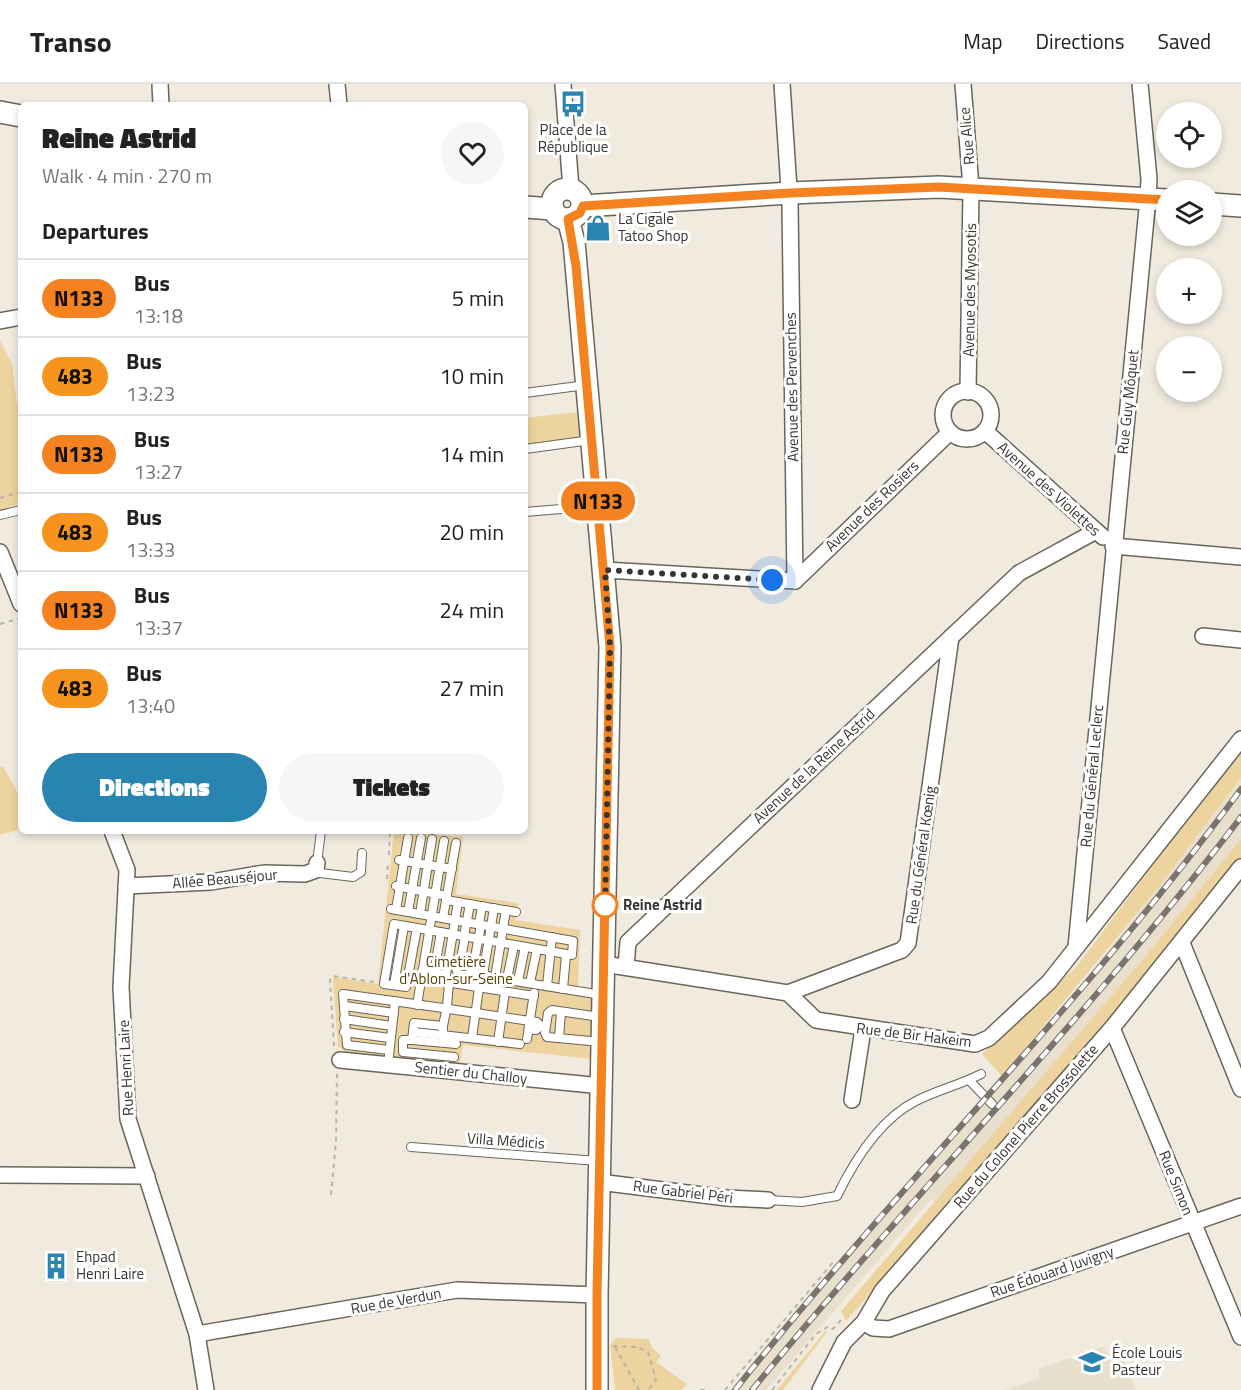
<!DOCTYPE html>
<meta charset="utf-8">
<style>
:root{--surface:#fff;--page:#f6f6f6;--text:#222;--muted:#767676;--line:#e0e0e0;--accent:#2984b1}
body{margin:0;font-family:"Titillium Web",sans-serif;background:var(--page);color:var(--text);height:100vh;display:flex;flex-direction:column;font-size:22px;white-space:nowrap}
*{box-sizing:border-box;margin:0}
p{font-size:20px;color:var(--muted)}
.icon{flex:none;width:33px;height:33px;fill:none;stroke:currentColor;stroke-width:2;stroke-linecap:round;stroke-linejoin:round}
.map{position:relative;flex:1;overflow:hidden}
.side{position:absolute;left:18px;top:18px;width:510px;height:732px;display:flex;flex-direction:column;background:var(--surface);border-radius:9px;box-shadow:0 3px 9px #0003}
.side>*{flex:none}
.badge{padding:0 12px;border-radius:20px;font-size:21px;line-height:39px}
.buttons{position:absolute;left:1156px;top:18px;display:grid;gap:12px}
.buttons a{display:grid;place-items:center;width:66px;height:66px;border-radius:50%;background:var(--surface);box-shadow:0 3px 9px #0003;font-size:30px}
.you{position:absolute;width:30px;height:30px;margin:-15px;border:4px solid #fff;border-radius:50%;background:#1a73e8;box-shadow:0 0 0 9px #1a73e833}
.map>.badge{position:absolute;translate:-50% -50%;box-shadow:0 0 0 3px #fff}
h2{padding:0 24px;font-size:22px;line-height:54px}
.round{display:grid;place-items:center;flex:none;width:63px;height:63px;border-radius:32px;background:var(--page)}
.overview{display:flex;align-items:center;justify-content:space-between;height:102px;padding:0 24px}
h1{font-size:28px;font-weight:800;line-height:45px}
.cta{display:flex;gap:12px;margin-top:auto;padding:12px 24px}
.cta a{flex:1;height:69px;border-radius:36px;background:var(--accent);color:#fff;font-size:24px;font-weight:800;line-height:69px;text-align:center}
.cta a+a{background:var(--page);color:var(--text)}
ul{padding:0;list-style:none}
li{display:flex;align-items:center;gap:18px;height:78px;padding:0 24px;border-top:2px solid var(--line)}
li div{flex:1}
li b{display:block;font-size:22px}
li em{font-style:normal}
li .badge{min-width:66px;font-weight:700;text-align:center}
header{display:flex;align-items:center;gap:36px;box-sizing:border-box;height:84px;padding:0 30px;background:var(--surface);border-bottom:2px solid var(--line)}
header strong{font-size:28px}
nav{display:flex;gap:33px;margin-inline-start:auto;font-size:21px}
.map>svg:first-child{display:block}
</style>
<header>
<strong>Transo</strong>
<nav><a>Map</a><a>Directions</a><a>Saved</a></nav>
</header>
<div class="map">
<svg width="1241" height="1306" viewBox="0 0 1241 1306">
<rect width="100%" height="100%" fill="#f1ebdf"/>
<g fill="#e8dfcc">
<path d="M1241 694V755L1144 874 935 1119 931 1115 766 1306H730L786 1238 1073 910 1158 804Z"/>
<path d="M1105 1262 1108 1270 1124 1264 1126 1268 1122 1269 1136 1306H1005L1040 1294 1038 1285Z"/>
</g>
<g fill="#edd39d">
<path d="M0 257 12 280 17 320 21 321V420L0 426Z"/>
<path d="M577 328 581 354 525 360V334Z"/>
<path d="M1241 664V694L1158 804 1002 992 982 970 1077 882Z"/>
<path d="M0 682 3 683C15 703 29 722 18 746L0 751Z"/>
<path d="M394 747 463 753 456 810 518 819 516 836 580 846 578 902 593 904 591 975 463 961 460 979 345 968 338 962 333 895 335 893 378 900Z"/>
<path d="M1241 755V774L1127 918 846 1237 841 1227 1144 874Z"/>
<path d="M826 1246 827 1248 783 1306H777Z"/>
<path d="M616 1254 649 1255 652 1264 661 1272 656 1278 687 1300 681 1306H615L610 1261Z"/>
</g>
<g fill="none" stroke-linecap="round" stroke-linejoin="round">
<g stroke="#6a655a" stroke-width="10">
<g id="lane">
<path d="M525 309 586 301"/>
<path d="M525 365 591 356"/>
<path d="M525 428 597 422"/>
<path d="M0 431 21 426"/>
<path d="M399 776 452 785"/>
<path d="M317 779 321 747"/>
<path d="M320 789 353 793 361 788 362 769"/>
<path d="M396 802 447 812"/>
<path d="M446 816 516 828"/>
<path d="M391 825 573 857 572 871 417 844"/>
<path d="M396 826 408 754"/>
<path d="M408 828 421 754"/>
<path d="M420 830 432 755"/>
<path d="M443 834 456 759"/>
<path d="M394 840 417 844 406 903 384 900Z"/>
<path d="M479 840 482 822"/>
<path d="M464 852 470 820"/>
<path d="M461 875 465 853"/>
<circle cx="464" cy="883" r="8"/>
<path d="M471 878 475 873 481 841"/>
<path d="M422 887 446 891 458 818"/>
<path d="M471 887 495 894 602 911"/>
<path d="M434 889 441 848"/>
<path d="M483 891 494 824"/>
<path d="M421 894 534 912"/>
<path d="M495 894 506 826"/>
<path d="M507 895 514 861"/>
<path d="M518 897 525 863"/>
<path d="M530 899 537 865"/>
<path d="M394 901 404 842"/>
<path d="M547 902 552 853"/>
<path d="M563 905 566 871"/>
<path d="M417 921 444 757"/>
<path d="M345 922 394 929"/>
<path d="M447 922 449 899"/>
<path d="M449 925 537 938 541 942 536 946 529 945"/>
<path d="M446 927 443 942 414 939 412 956H403V968L454 973"/>
<path d="M600 933 552 926 548 929 545 949 547 953 601 958"/>
<path d="M344 935 392 942"/>
<path d="M344 948 390 954"/>
<path d="M413 948 442 951 443 946"/>
<path d="M442 951 520 960"/>
<path d="M472 954 479 904"/>
<path d="M559 954 561 928"/>
<path d="M527 955 534 909"/>
<path d="M412 956 456 960"/>
<path d="M498 958 505 908"/>
<path d="M389 966 347 961 343 910 443 924"/>
<path d="M388 981 395 917"/>
<path d="M969 996 992 1020"/>
<path d="M411 1063 598 1077"/>
<path d="M768 1116 802 1118 837 1112C854 1077 880 1035 916 1017 937 1006 960 1001 981 990"/>
</g>
</g>
<g stroke="#6a655a" stroke-width="18">
<g id="street">
<path d="M160 0 161 21"/>
<path d="M337 0 339 21"/>
<path d="M563 0 571 105"/>
<path d="M782 0 790 120 795 497"/>
<path d="M963 0 971 104 968 308"/>
<path d="M0 237 21 233"/>
<circle cx="967" cy="331" r="24"/>
<path d="M985 347 1103 453"/>
<path d="M1113 462 1241 473"/>
<path d="M0 468 21 520"/>
<path d="M605 486 795 497"/>
<path d="M795 497 950 348"/>
<path d="M1203 552 1241 556"/>
<path d="M112 747 127 786 121 903 128 1035 197 1250 206 1306"/>
<path d="M126 802 211 798 264 789 305 790 316 786 317 779"/>
<path d="M1182 859 1241 1005"/>
<path d="M1076 863 1148 114 1149 95 1140 0"/>
<path d="M604 880 788 909 816 936 975 960 989 954 1049 898 1241 655"/>
<path d="M626 883 628 858 1019 489 1096 447"/>
<path d="M788 909 902 866 908 859 951 553"/>
<path d="M1112 944 1241 1253"/>
<path d="M340 976 602 1002"/>
<path d="M852 1016 863 945"/>
<path d="M0 1091 147 1092"/>
<path d="M599 1098 727 1114 768 1116"/>
<path d="M864 1238 873 1244 889 1245 1241 1122"/>
<path d="M197 1250 457 1206 597 1211"/>
<path d="M820 1306 844 1258 864 1238 882 1207 1112 944 1241 783"/>
</g>
</g>
<g stroke="#6a655a" stroke-width="24">
<g id="secondary">
<path d="M0 28 21 32"/>
<circle cx="567" cy="120" r="15"/>
<path d="M1212 120 1241 122"/>
<path d="M583 122 790 109 939 103 1167 116"/>
<path d="M525 123 553 125"/>
<path d="M568 135 574 158 610 563 597 1211V1306"/>
</g>
</g>
<g stroke="#b9b4aa" stroke-width="2" stroke-dasharray="4.5 4.5" stroke-linecap="butt">
<path d="M0 414 21 408"/>
<path d="M0 540 21 534"/>
<path d="M389 771 390 747"/>
<path d="M387 795 388 777"/>
<path d="M334 962 330 896 333 892 374 898"/>
<path d="M331 1111 336 1057 337 989"/>
<path d="M613 1262 637 1263 648 1268 656 1296 648 1306"/>
<path d="M615 1263 639 1306"/>
<path d="M700 1306H705"/>
<path d="M725 1306 835 1176"/>
<path d="M772 1306 816 1250 829 1242 833 1245 841 1236 842 1239"/>
</g>
<use href="#lane" stroke="#fff" stroke-width="8"/>
<use href="#street" stroke="#fff" stroke-width="15"/>
<use href="#secondary" stroke="#fff" stroke-width="21"/>
<g stroke="#79746e" stroke-width="6">
<g id="rail">
<path d="M735 1306C898 1101 1086 917 1241 705"/>
<path d="M752 1306C911 1112 1088 933 1241 733"/>
</g>
</g>
<use href="#rail" stroke="#fff" stroke-width="4" stroke-dasharray="11" stroke-linecap="butt"/>
</g>
<g fill="none" stroke-linecap="round" stroke-linejoin="round">
<g stroke="#fff" stroke-width="14">
<path id="line" d="M597 1306V1211L610 562 576 182 568 135 580 129 583 122 790 109 939 103 1167 116"/>
</g>
<use href="#line" stroke="#f58220" stroke-width="9"/>
<path stroke="#383531" stroke-width="6" stroke-dasharray="0 10.8" d="M605 821V830L610 562 605 486 772 496"/>
</g>
<defs>
<g id="bus-bare" transform="scale(2.07)"><path d="M-5-6H5V4H4V6H2V4H-2V6H-4V4H-5ZM-3.5-4V0h7V-4ZM-3.5 1.2v1.5H-2V1.2ZM2 1.2v1.5H3.5V1.2Z" fill="#2984b1" stroke="#fff" stroke-width="2.5" paint-order="stroke"/></g>
<g id="shop-bare" transform="scale(2.07)"><path d="M-5-2.5h2.3a2.7 3.5 0 0 1 5.4 0H5L5.5 6h-11ZM-1.5-2.5h3a1.5 2.3 0 0 0-3 0Z" fill="#2984b1" stroke="#fff" stroke-width="2.5" paint-order="stroke"/></g>
<g id="building-bare" transform="scale(2.07)"><path d="M-4-6H4V6H1V3H-1V6H-4ZM-2.5-4.3h1.7v1.8h-1.7ZM.8-4.3h1.7v1.8H.8ZM-2.5-1h1.7V.8h-1.7ZM.8-1h1.7V.8H.8Z" fill="#2984b1" stroke="#fff" stroke-width="2.5" paint-order="stroke"/></g>
<g id="school-bare" transform="scale(2.07)"><path d="M0-5L7-2L0 1L-7-2ZM-4 1L0 2.5L4 1V4Q0 6-4 4Z" fill="#2984b1" stroke="#fff" stroke-width="2.5" paint-order="stroke"/></g>
</defs>
<g fill-rule="evenodd">
<use href="#bus-bare" x="573" y="20"/>
<use href="#shop-bare" x="598" y="144"/>
<use href="#building-bare" x="56" y="1182"/>
<use href="#school-bare" x="1092" y="1278"/>
</g>
<circle fill="#fff" stroke="#f58220" stroke-width="3" cx="605" cy="821" r="12"/>
<g text-anchor="middle" stroke-width="6" stroke-linejoin="round" paint-order="stroke">
<g font-size="15" fill="#383531" stroke="#fff" text-anchor="start">
<text x="573" y="51" text-anchor="middle">Place de la<tspan x="573" dy="17">République</tspan></text>
<text x="618" y="140">La Cigale<tspan x="618" dy="17">Tatoo Shop</tspan></text>
<text x="76" y="1178">Ehpad<tspan x="76" dy="17">Henri Laire</tspan></text>
<text x="1112" y="1274">École Louis<tspan x="1112" dy="17">Pasteur</tspan></text>
</g>
<g font-size="15" fill="#383531" stroke="#fff">
<text transform="translate(967 52) rotate(-95)" y="5">Rue Alice</text>
<text transform="translate(970 206) rotate(-89)" y="5">Avenue des Myosotis</text>
<text transform="translate(792 303) rotate(-91)" y="5">Avenue des Pervenches</text>
<text transform="translate(1128 318) rotate(-84)" y="5">Rue Guy Môquet</text>
<text transform="translate(1049 405) rotate(42)" y="5">Avenue des Violettes</text>
<text transform="translate(872 422) rotate(-44)" y="5">Avenue des Rosiers</text>
<text transform="translate(814 682) rotate(-43)" y="5">Avenue de la Reine Astrid</text>
<text transform="translate(1092 692) rotate(-85)" y="5">Rue du Général Leclerc</text>
<text transform="translate(921 771) rotate(-82)" y="5">Rue du Général Kœnig</text>
<text transform="translate(225 795) rotate(-5)" y="5">Allée Beauséjour</text>
<text transform="translate(914 951) rotate(7)" y="5">Rue de Bir Hakeim</text>
<text transform="translate(126 984) rotate(-93)" y="5">Rue Henri Laire</text>
<text transform="translate(471 989) rotate(6)" y="5">Sentier du Challoy</text>
<text transform="translate(1026 1042) rotate(-49)" y="5">Rue du Colonel Pierre Brossolette</text>
<text transform="translate(506 1057) rotate(4)" y="5">Villa Médicis</text>
<text transform="translate(1176 1099) rotate(68)" y="5">Rue Simon</text>
<text transform="translate(683 1108) rotate(7)" y="5">Rue Gabriel Péri</text>
<text transform="translate(1052 1188) rotate(-19)" y="5">Rue Édouard Juvigny</text>
<text transform="translate(396 1217) rotate(-10)" y="5">Rue de Verdun</text>
</g>
<g font-size="15" font-weight="bold" fill="#383531" stroke="#fff" text-anchor="start">
<text x="623" y="826">Reine Astrid</text>
</g>
<g font-size="15" fill="#5a4100" stroke="#fff">
<text x="456" y="883">Cimetière<tspan x="456" dy="17">d'Ablon-sur-Seine</tspan></text>
</g>
</g>
</svg>
<div class="buttons">
<a><svg class="icon" aria-label="locate" viewBox="0 0 24 24"><circle cx="12" cy="12" r="6"/><path d="M12 2v4M12 18v4M2 12h4M18 12h4"/></svg></a>
<a><svg class="icon" aria-label="layers" viewBox="0 0 24 24"><path d="M12 4l9 5-9 5-9-5zM3 14l9 5 9-5"/></svg></a>
<a>+</a>
<a>−</a>
</div>
<div class="you" style="left:772px;top:496px"></div>
<b class="badge" style="left:598px;top:417px;background:#f58220;color:#111">N133</b>
<section class="side">
<div class="overview"><div><h1>Reine Astrid</h1><p>Walk · 4 min · 270 m</p></div><a class="round"><svg class="icon" aria-label="heart" viewBox="0 0 24 24"><path d="M12 20l-8-8c-3-5 5-10 8-4 3-6 11-1 8 4z"/></svg></a></div>
<h2>Departures</h2>
<ul>
<li><span class="badge" style="background:#f58220;color:#111">N133</span><div><b>Bus</b><p>13:18</p></div><em>5 min</em></li>
<li><span class="badge" style="background:#f7941d;color:#111">483</span><div><b>Bus</b><p>13:23</p></div><em>10 min</em></li>
<li><span class="badge" style="background:#f58220;color:#111">N133</span><div><b>Bus</b><p>13:27</p></div><em>14 min</em></li>
<li><span class="badge" style="background:#f7941d;color:#111">483</span><div><b>Bus</b><p>13:33</p></div><em>20 min</em></li>
<li><span class="badge" style="background:#f58220;color:#111">N133</span><div><b>Bus</b><p>13:37</p></div><em>24 min</em></li>
<li><span class="badge" style="background:#f7941d;color:#111">483</span><div><b>Bus</b><p>13:40</p></div><em>27 min</em></li>
</ul>
<div class="cta"><a>Directions</a><a>Tickets</a></div>
</section>
</div>
